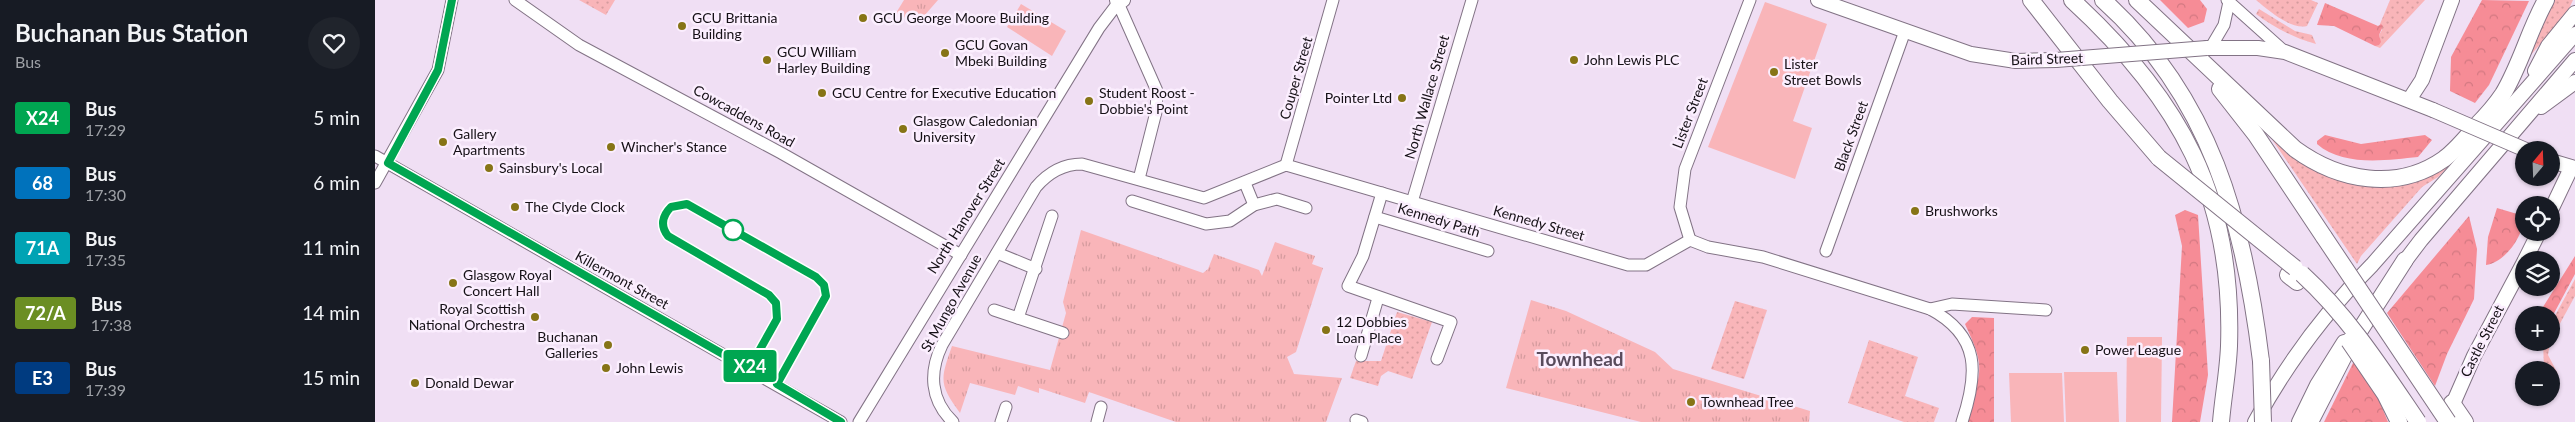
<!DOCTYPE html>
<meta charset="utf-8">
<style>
:root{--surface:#171b24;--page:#20242c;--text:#f1f3f6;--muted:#9ea1a6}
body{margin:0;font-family:Lato,sans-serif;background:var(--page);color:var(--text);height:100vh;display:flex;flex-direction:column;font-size:19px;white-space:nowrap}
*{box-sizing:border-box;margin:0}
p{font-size:16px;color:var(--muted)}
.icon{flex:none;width:28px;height:28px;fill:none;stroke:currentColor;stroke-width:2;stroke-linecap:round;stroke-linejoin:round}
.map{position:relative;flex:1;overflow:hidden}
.details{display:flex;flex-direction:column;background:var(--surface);width:375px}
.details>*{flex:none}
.badge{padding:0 10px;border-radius:4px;font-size:18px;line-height:32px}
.needle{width:32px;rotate:19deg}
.tools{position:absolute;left:2140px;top:141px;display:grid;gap:10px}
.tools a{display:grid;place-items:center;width:45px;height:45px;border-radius:50%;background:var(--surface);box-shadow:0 1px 4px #0004;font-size:25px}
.map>.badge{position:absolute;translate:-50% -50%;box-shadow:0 0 0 2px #fff}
.round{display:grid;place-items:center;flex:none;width:52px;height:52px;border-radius:26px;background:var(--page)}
.head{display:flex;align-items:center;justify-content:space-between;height:85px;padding:0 15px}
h1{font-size:24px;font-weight:700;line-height:38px}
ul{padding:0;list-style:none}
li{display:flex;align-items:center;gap:15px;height:65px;padding:0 15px}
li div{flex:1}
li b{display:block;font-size:19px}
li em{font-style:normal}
li .badge{min-width:55px;font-weight:700;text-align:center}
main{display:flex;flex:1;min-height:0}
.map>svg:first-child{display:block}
</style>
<main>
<section class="details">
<div class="head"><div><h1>Buchanan Bus Station</h1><p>Bus</p></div><a class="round"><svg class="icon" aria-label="heart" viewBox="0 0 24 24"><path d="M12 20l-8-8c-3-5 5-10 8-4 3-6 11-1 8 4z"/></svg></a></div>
<ul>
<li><span class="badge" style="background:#00a651;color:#fff">X24</span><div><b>Bus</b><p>17:29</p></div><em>5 min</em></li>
<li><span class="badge" style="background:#0072bc;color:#fff">68</span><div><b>Bus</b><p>17:30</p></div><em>6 min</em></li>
<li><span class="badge" style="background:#00a3b4;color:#fff">71A</span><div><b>Bus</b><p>17:35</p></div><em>11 min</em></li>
<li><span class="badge" style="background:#6b8e23;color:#fff">72/A</span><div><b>Bus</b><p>17:38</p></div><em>14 min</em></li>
<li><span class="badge" style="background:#003b80;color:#fff">E3</span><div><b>Bus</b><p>17:39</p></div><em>15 min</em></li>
</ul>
</section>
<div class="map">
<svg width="2200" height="422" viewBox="0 0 2200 422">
<defs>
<pattern id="grass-dots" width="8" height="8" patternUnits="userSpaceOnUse" patternTransform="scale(1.25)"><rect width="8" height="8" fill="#f9b5b9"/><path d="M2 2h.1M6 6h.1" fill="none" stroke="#d59b9e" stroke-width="1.8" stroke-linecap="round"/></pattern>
<pattern id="forest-crowns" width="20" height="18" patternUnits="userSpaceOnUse" patternTransform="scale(1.25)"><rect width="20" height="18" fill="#f68c96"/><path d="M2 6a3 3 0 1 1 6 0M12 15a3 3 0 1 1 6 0" fill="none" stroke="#d27881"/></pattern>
<pattern id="park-tufts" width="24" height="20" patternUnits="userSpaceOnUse" patternTransform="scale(1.25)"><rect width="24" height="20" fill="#f9b5b9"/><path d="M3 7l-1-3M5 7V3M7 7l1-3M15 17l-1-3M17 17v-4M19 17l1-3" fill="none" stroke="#d59b9e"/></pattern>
</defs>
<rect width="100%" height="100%" fill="#f0dff4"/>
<g fill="url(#grass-dots)">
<path d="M204 0H240L231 15Z"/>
<path d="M1881 0H1936L1943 3 1932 26C1916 30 1893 10 1881 0Z"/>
<path d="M2015 0H2050L2005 48 2000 46 2005 39 2004 35 2007 30 2005 24Z"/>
<path d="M2173 0H2198L2192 13 2155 56Z"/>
<path d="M1884 9 1920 31 1937 35 1941 44C1918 38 1899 27 1881 14Z"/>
<path d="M1892 132 1973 180 2077 163 2063 177 2047 187 1986 256 1982 264Z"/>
<path d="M2200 279V296L2176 340V323Z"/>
<path d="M1360 301 1392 310 1369 379 1336 369Z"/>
<path d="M1022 312 1057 322 1037 379 1013 371 1006 376 1003 386 975 378 981 361H1006Z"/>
<path d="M1494 340 1543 357 1530 396 1564 408 1559 422H1529L1473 403Z"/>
<path d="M2168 343H2175L2173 355 2183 374 2169 367Z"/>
</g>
<g fill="url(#forest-crowns)">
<path d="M1785 0H1825L1832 9 1829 22 1813 28Z"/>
<path d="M2107 0 2154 1 2114 85 2100 103 2075 91 2076 57Z"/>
<path d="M1950 3 2003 26 2006 24 2008 26 2004 35 2006 42 2004 45 2000 46 1959 26 1942 25Z"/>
<path d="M1950 135 1986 144 2050 135 2057 140 2043 157C2012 160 1968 167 1942 144V141Z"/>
<path d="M2122 208 2149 216C2149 235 2131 262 2111 265L2113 237Z"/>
<path d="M1810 210 1823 215 1833 375 1825 422H1797L1807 246 1800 215Z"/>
<path d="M2094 216 2102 249 2099 299 2072 354 2060 386 2012 313Z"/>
<path d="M2200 256V274L2176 319V315H2163Z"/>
<path d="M1597 317 1619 318V422H1593C1592 407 1599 394 1603 380 1608 360 1598 342 1590 324Z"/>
<path d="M1978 363H1982L2002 395 2013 422H1949Z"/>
</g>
<g fill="url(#park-tufts)">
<path d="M529 0H563L542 24 521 13Z"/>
<path d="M706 230 828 273 833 269 839 254 884 270 887 276 900 242 940 256 937 264 948 268 921 352 912 357 919 374 967 378 951 422H801L714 392 710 403 664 388V393L643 386 640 395 595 383 585 413C564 384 565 380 577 346L675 370 691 313 688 302Z"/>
<path d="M1156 300 1191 311 1280 352 1298 369 1435 411 1434 422H1266L1131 388Z"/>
</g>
<g fill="#f9b5b9">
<path d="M1390 2 1452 24 1418 121 1437 128 1420 179 1333 147Z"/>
<path d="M646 4 691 31 677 56 632 27Z"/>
<path d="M1752 337H1787L1786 422H1751Z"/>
<path d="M1689 372H1742L1744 422H1691Z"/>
<path d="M1634 373H1687L1689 422H1636Z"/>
</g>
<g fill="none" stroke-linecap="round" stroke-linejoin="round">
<g stroke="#827385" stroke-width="13">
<g id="minor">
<path d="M140 0 204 45 406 153 586 255"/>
<path d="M1852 0 1910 52"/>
<path d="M1836 47 1849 25 1854 2"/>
<path d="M0 156 466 422"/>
<path d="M911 165 958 0"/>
<path d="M0 183 63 70 77 0"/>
<path d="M870 183 879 205"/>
<path d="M1007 193 988 256 973 286 1076 322 1062 359"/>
<path d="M757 201 831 224 855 221 879 205 902 199 931 208"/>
<path d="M1037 202 1097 0"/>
<path d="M1000 217 1113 251"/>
<path d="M1315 240 1305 207 1310 169 1375 0"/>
<path d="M1451 251 1530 31"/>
<path d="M622 253 661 269"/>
<path d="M1555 309 1577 304 1671 310"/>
<path d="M619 310 643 318 677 216"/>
<path d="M643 318 688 333"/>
<path d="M986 356 1003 298"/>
<path d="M981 420 987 422"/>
<path d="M484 422 724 28 743 3 782 91 781 112 764 179"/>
<path d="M578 422C555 400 554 372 567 345L661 187C673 173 688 164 707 164L829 198 911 165 1253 265H1271L1315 240 1333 247 1388 257 1555 309C1606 336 1603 374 1587 422"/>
<path d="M626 422 631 407"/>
<path d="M722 422 726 407"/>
</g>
</g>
<g stroke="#827385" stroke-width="16">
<g id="major">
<path d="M742 0 743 3 748 0"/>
<path d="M1443 0 1596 54 1641 61 1681 60"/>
<path d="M1832 48H1883L1910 52 2058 110"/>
<path d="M2160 71 2173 46 2200 13"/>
<path d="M2034 100 2047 80 2077 0"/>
<path d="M2166 107 2200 82"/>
<path d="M2176 161 2200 168"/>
<path d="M2176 210 2196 168"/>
<path d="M2150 260 2164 232"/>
<path d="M2024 269 2046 240 2200 60"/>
<path d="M2074 413 2099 356 2149 262"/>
<path d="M1880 422C1911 365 1951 311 1997 265L2200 34"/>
<path d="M1924 422 1942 385 1969 342"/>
</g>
</g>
<g stroke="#827385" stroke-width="18">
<g id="highway">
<path d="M1656 0 1735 101 1784 158"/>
<path d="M1697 0C1805 99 1859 197 1854 346 1853 372 1848 397 1846 422"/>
<path d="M1728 0C1836 97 1869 222 1886 361"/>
<path d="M1762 0 1920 149C1964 181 2022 192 2069 159 2081 150 2091 138 2101 126 2111 116 2120 106 2128 94 2146 64 2154 30 2171 0"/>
<path d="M1845 89 1881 135 1949 237"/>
<path d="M1913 275 1922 282"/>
<path d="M2077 403 2090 422"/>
<path d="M1935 422 1971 352 2030 260"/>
</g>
</g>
<use href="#minor" stroke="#fff" stroke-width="11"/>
<use href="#major" stroke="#fff" stroke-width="14"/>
<use href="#highway" stroke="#fff" stroke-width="16"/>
<g stroke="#827385" stroke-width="16" stroke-linecap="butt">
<g id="major-bridge">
<path d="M1681 60 1832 48"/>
<path d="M2058 110 2151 150"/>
</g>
</g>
<g stroke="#827385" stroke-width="18" stroke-linecap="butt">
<g id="highway-bridge">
<path d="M1784 158 1920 268"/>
<path d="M1949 237 2073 422"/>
<path d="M1927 274C1974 317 2007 369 2043 422"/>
<path d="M1974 341 2010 394 2024 422"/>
<path d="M1886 361 1888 422"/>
</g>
</g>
<use href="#major-bridge" stroke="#fff" stroke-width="14"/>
<use href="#highway-bridge" stroke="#fff" stroke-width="16"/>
</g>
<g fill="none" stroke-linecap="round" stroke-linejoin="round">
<g stroke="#fff" stroke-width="11">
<path id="line" d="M77 0 63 70 13 163 374 369 402 319 401 303 394 295 293 236C285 226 287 216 296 207L312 204 441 277 449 285 451 296 402 384 466 422"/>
</g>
<use href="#line" stroke="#00a651" stroke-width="8"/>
</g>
<g fill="#867416" stroke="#fbeefe" stroke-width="2">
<circle cx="488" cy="18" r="5"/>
<circle cx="307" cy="26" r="5"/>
<circle cx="570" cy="53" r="5"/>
<circle cx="392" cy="60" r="5"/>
<circle cx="1199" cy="60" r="5"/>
<circle cx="1399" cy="72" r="5"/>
<circle cx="447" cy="93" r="5"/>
<circle cx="1027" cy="98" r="5"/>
<circle cx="714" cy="101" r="5"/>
<circle cx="528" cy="129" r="5"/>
<circle cx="68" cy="142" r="5"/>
<circle cx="236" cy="147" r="5"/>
<circle cx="114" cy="168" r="5"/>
<circle cx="140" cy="207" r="5"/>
<circle cx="1540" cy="211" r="5"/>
<circle cx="78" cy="283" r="5"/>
<circle cx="160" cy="317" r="5"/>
<circle cx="951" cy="330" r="5"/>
<circle cx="233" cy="345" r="5"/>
<circle cx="1710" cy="350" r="5"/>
<circle cx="231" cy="368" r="5"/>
<circle cx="40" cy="383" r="5"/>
<circle cx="1316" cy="402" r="5"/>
</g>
<circle fill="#fff" stroke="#00a651" stroke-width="2.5" cx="358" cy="230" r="10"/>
<g text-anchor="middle" stroke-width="5" stroke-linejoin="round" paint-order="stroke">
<g font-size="14" fill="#151016" stroke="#fbeefe" text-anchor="start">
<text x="317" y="23">GCU Brittania<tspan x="317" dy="16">Building</tspan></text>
<text x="498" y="23">GCU George Moore Building</text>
<text x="580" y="50">GCU Govan<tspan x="580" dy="16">Mbeki Building</tspan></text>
<text x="402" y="57">GCU William<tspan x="402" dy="16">Harley Building</tspan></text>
<text x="1209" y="65">John Lewis PLC</text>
<text x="1409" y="69">Lister<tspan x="1409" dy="16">Street Bowls</tspan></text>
<text x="457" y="98">GCU Centre for Executive Education</text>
<text x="724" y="98">Student Roost -<tspan x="724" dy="16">Dobbie's Point</tspan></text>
<text x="1017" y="103" text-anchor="end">Pointer Ltd</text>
<text x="538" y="126">Glasgow Caledonian<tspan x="538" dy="16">University</tspan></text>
<text x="78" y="139">Gallery<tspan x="78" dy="16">Apartments</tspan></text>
<text x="246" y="152">Wincher's Stance</text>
<text x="124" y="173">Sainsbury's Local</text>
<text x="150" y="212">The Clyde Clock</text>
<text x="1550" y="216">Brushworks</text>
<text x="88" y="280">Glasgow Royal<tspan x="88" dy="16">Concert Hall</tspan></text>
<text x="150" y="314" text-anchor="end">Royal Scottish<tspan x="150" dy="16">National Orchestra</tspan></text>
<text x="961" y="327">12 Dobbies<tspan x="961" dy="16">Loan Place</tspan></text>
<text x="223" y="342" text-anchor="end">Buchanan<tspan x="223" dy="16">Galleries</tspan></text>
<text x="1720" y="355">Power League</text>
<text x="241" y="373">John Lewis</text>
<text x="50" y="388">Donald Dewar</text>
<text x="1326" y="407">Townhead Tree</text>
</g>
<g font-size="14" fill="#151016" stroke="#fbeefe">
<text transform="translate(1672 59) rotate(-2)" y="5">Baird Street</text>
<text transform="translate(921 78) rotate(-74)" y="5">Couper Street</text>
<text transform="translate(1052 97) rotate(-74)" y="5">North Wallace Street</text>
<text transform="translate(1315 113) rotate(-69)" y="5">Lister Street</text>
<text transform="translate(369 116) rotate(29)" y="5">Cowcaddens Road</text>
<text transform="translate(1476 136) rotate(-70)" y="5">Black Street</text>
<text transform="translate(591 216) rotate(-58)" y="5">North Hanover Street</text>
<text transform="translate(1064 220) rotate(17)" y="5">Kennedy Path</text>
<text transform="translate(1164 223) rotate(16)" y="5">Kennedy Street</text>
<text transform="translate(247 280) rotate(29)" y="5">Killermont Street</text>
<text transform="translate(576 303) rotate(-61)" y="5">St Mungo Avenue</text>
<text transform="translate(2107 341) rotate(-63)" y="5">Castle Street</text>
</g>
<g font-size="19" font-weight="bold" fill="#594b5c" stroke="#fbeefe">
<text x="1205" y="366">Townhead</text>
</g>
</g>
</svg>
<div class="tools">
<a><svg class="needle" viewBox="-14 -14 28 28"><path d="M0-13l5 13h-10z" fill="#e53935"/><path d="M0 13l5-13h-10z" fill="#9ea1a6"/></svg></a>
<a><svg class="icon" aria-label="locate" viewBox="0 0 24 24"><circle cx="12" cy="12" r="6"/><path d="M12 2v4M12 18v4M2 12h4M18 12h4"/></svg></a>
<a><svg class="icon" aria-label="layers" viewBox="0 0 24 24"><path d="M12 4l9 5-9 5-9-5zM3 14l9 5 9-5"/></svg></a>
<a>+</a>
<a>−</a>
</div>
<b class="badge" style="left:375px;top:366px;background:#00a651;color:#fff">X24</b>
</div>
</main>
